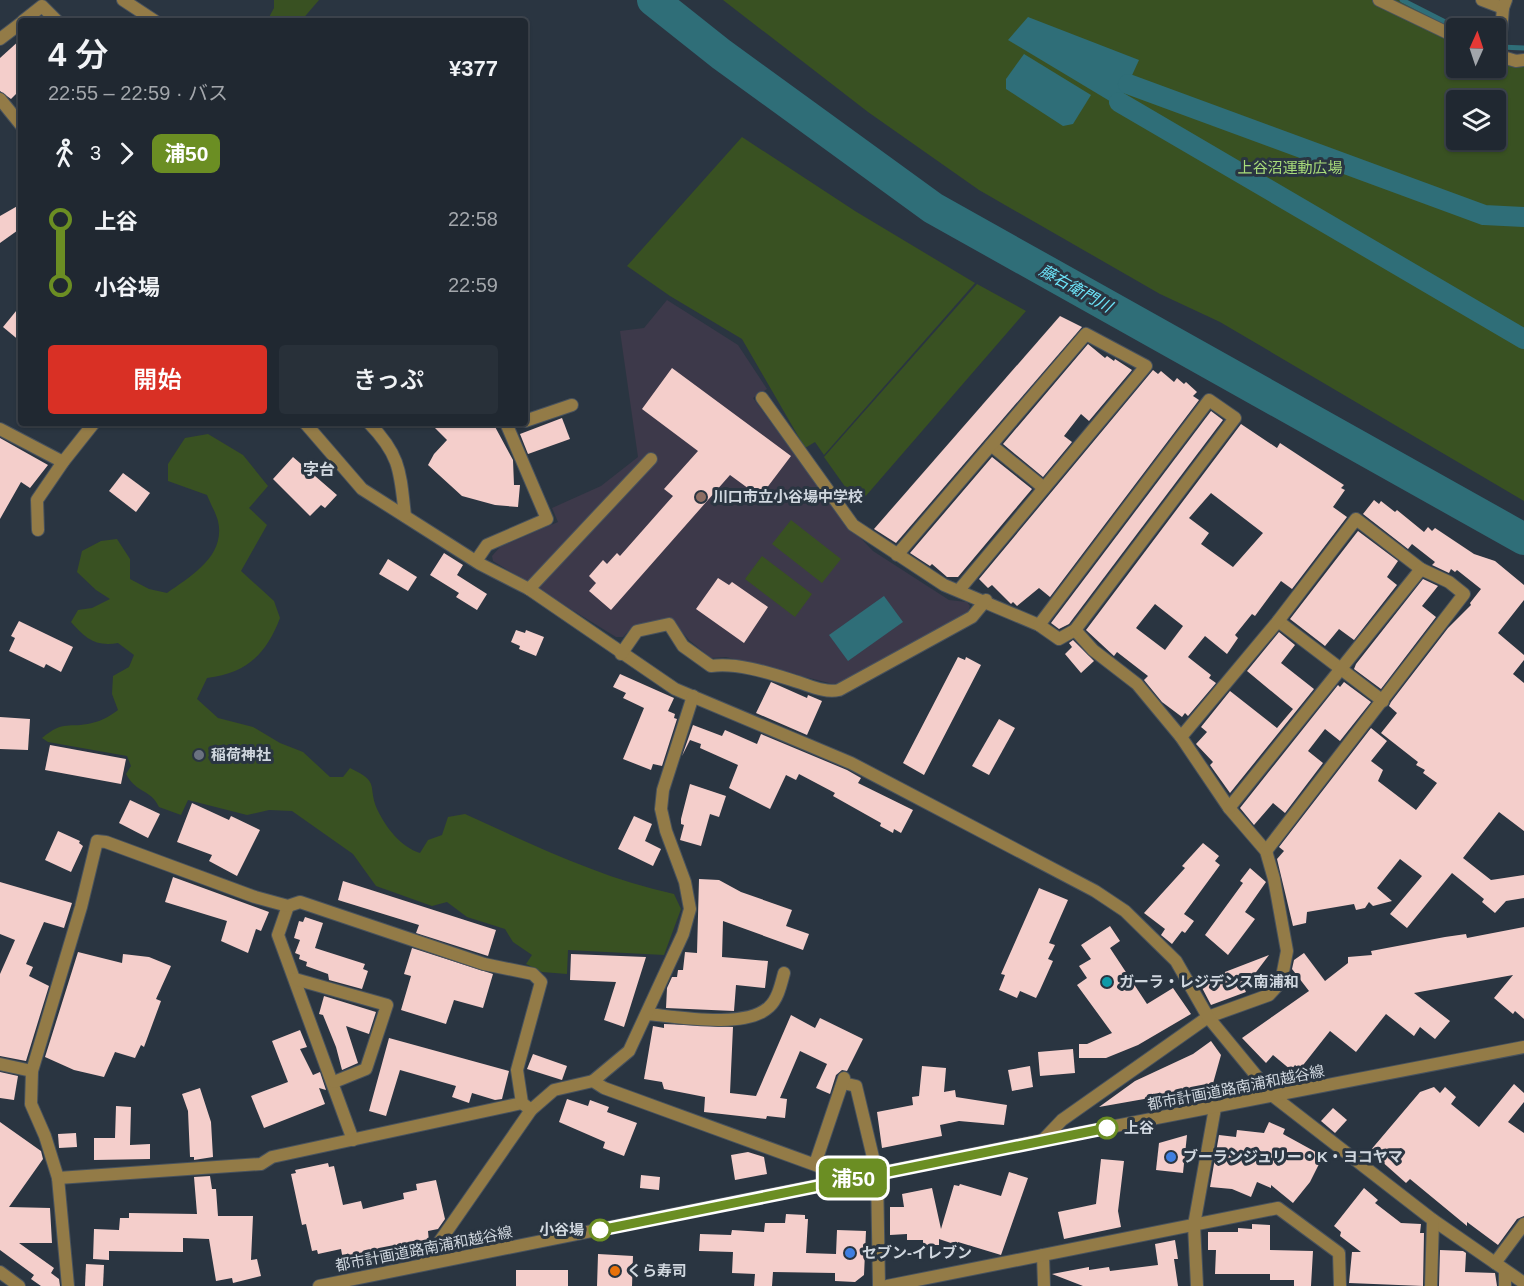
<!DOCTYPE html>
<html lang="ja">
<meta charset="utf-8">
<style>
:root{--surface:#202831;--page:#283039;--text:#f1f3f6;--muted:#a2a6ab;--line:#3d444d;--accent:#d93025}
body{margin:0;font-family:Helvetica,"Noto Sans JP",sans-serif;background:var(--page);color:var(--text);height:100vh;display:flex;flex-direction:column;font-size:22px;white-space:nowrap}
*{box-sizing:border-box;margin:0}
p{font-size:20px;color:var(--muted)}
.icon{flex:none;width:33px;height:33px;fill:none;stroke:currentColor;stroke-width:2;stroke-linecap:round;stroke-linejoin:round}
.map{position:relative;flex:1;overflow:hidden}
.drawer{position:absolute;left:18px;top:18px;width:510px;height:408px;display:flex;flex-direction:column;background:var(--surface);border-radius:6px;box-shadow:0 2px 4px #0004,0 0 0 2px var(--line)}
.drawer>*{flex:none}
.badge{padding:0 12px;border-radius:9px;font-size:21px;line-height:39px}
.needle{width:39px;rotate:3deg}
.fabs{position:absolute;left:1446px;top:18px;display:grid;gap:12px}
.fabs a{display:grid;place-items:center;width:60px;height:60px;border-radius:6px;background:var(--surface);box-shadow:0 2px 4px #0004,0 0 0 2px var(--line);font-size:30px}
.map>.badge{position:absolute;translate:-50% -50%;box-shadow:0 0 0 3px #fff}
.legs{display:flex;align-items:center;gap:9px;height:66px;padding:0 30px;font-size:20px}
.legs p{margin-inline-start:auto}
.summary{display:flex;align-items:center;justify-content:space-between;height:102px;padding:0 30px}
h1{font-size:33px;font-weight:600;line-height:45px}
.primary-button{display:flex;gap:12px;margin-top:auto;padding:12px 30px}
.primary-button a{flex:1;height:69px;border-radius:6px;background:var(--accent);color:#fff;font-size:24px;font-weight:600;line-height:69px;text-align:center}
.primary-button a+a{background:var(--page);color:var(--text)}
ul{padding:0 30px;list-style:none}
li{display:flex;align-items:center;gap:21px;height:66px;font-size:22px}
li i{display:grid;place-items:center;width:9px;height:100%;margin:0 8px;background:currentColor}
li i::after{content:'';width:15px;height:15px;margin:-8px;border:4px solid;border-radius:50%;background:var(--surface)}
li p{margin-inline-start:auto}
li:first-child i{background:linear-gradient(#0000 50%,currentColor 0)}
li:last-child i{background:linear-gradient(currentColor 50%,#0000 0)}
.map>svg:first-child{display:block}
</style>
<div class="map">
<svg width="1524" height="1286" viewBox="0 0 1524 1286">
<rect width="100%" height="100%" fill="#2a3541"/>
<path fill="#3d394a" d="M667 300 738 345 767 389 753 398 841 518 873 551 949 600 967 602 970 606 968 612 841 683 833 684 726 657 711 658 689 640 670 618 632 627 623 637H616L493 561 492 556 500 547 558 522 552 508 601 486 638 457 620 331 644 328Z"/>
<g fill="#395122" fill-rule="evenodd">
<path d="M274 0H319L301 21H267L274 8Z"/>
<path d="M723 0H1398L1456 30V68H1496V51L1524 59V501L1220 322 1160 294 979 190 868 112ZM1456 100H1496V140H1456Z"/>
<path d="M742 137 855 211 975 283 824 455 815 442 805 448 742 339 670 296 627 266Z"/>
<path d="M977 284 1026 311 858 505 824 457Z"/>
<path d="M208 434 243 455 268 486 249 508 267 525 241 571 274 601 280 618C266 655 246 673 207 678L197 699 218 718 253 727 280 743 303 752 330 777H343L350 768C381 783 367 785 377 809 386 828 401 847 420 853L428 840 442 835 448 817 465 814C533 845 601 878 674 894L681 909 664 955 568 950 567 974 542 972 526 964 532 955 513 942 505 929 467 917 447 902 432 906 376 886 353 854 292 811 269 810 247 815 188 800 181 815 159 807C151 789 137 794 126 774L131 766 127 756 48 742 42 738C65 719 68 729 92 723 102 721 110 716 118 710L112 694 113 676 129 667 134 655 118 643C95 647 85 638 71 622L78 610 92 608 110 599 96 590 77 572 82 551 101 541 117 539 130 559V579L149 589 167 593C191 576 226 556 218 521 216 513 210 503 207 495L168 481V464L185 438Z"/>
<path d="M791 520 841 559 822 583 772 544Z"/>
<path d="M762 556 812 594 795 617 745 579Z"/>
</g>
<g fill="#2f6e78">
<path d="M1028 17 1139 60 1118 106 1008 40Z"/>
<path d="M1024 54 1091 95 1073 124 1063 126 1006 89V79Z"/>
<path d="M884 596 903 622 848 661 829 635Z"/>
</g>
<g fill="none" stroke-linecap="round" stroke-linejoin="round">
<g stroke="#2f6e78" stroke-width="5">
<path d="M1402 0 1457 28"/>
<path d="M1500 47 1524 48"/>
</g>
<g stroke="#2f6e78" stroke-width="20">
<path d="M1128 84 1484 215 1524 217"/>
<path d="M1119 102 1524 339"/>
</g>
<path stroke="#2f6e78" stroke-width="32" d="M653 0 721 54 933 208 1524 539"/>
</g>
<g fill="#f4cecb" fill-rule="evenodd">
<path d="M21 39V89L11 99 0 91V58Z"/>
<path d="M21 204V228L0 243V216Z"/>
<path d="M21 305V342L3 327Z"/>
<path d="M1060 316 1082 327 896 543 874 529Z"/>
<path d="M1088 344 1105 358 1107 356 1114 361 1115 359 1132 370 1089 421 1081 414 1064 436 1072 442 1043 477 1003 444Z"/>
<path d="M672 368 791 456 760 497 730 475 611 610 589 591 596 583 589 576 603 560 607 564 617 553 620 556 673 496 664 489 698 451 642 409Z"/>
<path d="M1153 370 1158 374 1161 371 1174 382 1177 378 1184 384 1186 382 1197 392 1193 396 1199 400 1050 597 1039 588 1017 606 1013 602 1011 604 992 585 988 588 979 579Z"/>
<path d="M1211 411 1223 420 1069 624 1059 629 1051 623Z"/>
<path d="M562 418 570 439 528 454 520 434Z"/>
<path d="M430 423H461L466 428 477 423H493L513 460 514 485H520L518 507 495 505 462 496 428 465 434 454 447 440Z"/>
<path d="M1241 424 1277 448 1280 443 1344 485 1341 488 1345 490 1333 507 1347 517 1292 589 1281 581 1255 616 1252 614 1235 635 1238 638 1227 654 1205 636 1188 657 1211 675 1209 678 1216 683 1188 716 1185 713 1182 717 1162 702 1144 680 1148 676 1117 652 1114 656 1086 630ZM1211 493 1263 533 1233 567 1201 544 1209 533 1189 518ZM1155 604 1183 626 1165 650 1136 628Z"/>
<path d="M0 438 48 465 30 488 21 482 0 519Z"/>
<path d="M293 457 337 495 325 508 321 505 310 516 273 479Z"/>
<path d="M992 457 1032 489 958 577H947L932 564 930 566 910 553Z"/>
<path d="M123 473 150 493 136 512 109 491Z"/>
<path d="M1374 500 1379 504 1381 501 1395 512 1397 510 1424 532 1428 527 1432 531 1435 528 1474 554 1495 561 1524 585V600L1498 633 1524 655V660L1513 674 1524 683V831L1499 812 1463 858 1491 880 1524 875V898L1506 901 1495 913 1482 902 1484 899 1452 873 1407 928 1390 914 1422 876 1400 859 1377 888 1392 901 1373 906 1369 902 1365 908 1356 910 1354 904 1307 912 1306 923 1293 926 1277 859 1284 851 1279 847 1371 728 1387 741 1371 761 1383 770 1378 781 1416 810 1437 783 1423 773 1425 770 1416 765 1418 762 1381 733 1397 713 1389 706 1391 702 1448 628 1471 605 1470 603 1481 589 1457 570 1455 572 1451 569 1449 573 1432 565 1435 562 1412 544 1408 549 1363 514Z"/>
<path d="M1358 531 1398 561 1387 577 1397 585 1354 640 1339 629 1325 646 1290 619Z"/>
<path d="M444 553 463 565 457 575 487 594 477 610 456 597 459 593 430 575Z"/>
<path d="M388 559 417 577 408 591 379 574Z"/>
<path d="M718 578 729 585 732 582 768 607 744 643 696 609Z"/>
<path d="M1423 579 1438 586 1422 606 1436 617 1381 689 1354 669 1356 664Z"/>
<path d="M19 621 73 647 61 672 46 664 44 668 9 651 15 638 11 636Z"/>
<path d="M516 630 525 633 526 630 544 637 536 656 519 649 520 646 511 642Z"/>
<path d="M1279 632 1295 645 1281 663 1314 689 1230 793 1210 765 1213 762 1196 744 1207 732 1201 727 1230 691 1277 728 1293 709 1247 671Z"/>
<path d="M1073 640 1094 661 1081 673 1065 654 1072 647 1069 643Z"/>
<path d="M958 657 965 660 966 657 981 665 924 775 903 763Z"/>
<path d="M620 674 674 698 668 711 675 714 674 718 677 719 662 766 653 764 651 770 623 759 644 708 623 698 626 693 613 687Z"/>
<path d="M771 682 807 698 808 695 822 701 807 735 756 713Z"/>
<path d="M1344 682 1371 702 1340 741 1325 729 1308 751 1323 763 1285 813 1273 803 1254 825 1240 808 1338 685 1340 687Z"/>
<path d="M0 717 30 719 28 750 0 749Z"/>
<path d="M999 719 1015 728 989 775 972 766Z"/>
<path d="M693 725 722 736 725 730 757 744 761 734 847 770 861 778 858 783 913 810 901 833 894 829 893 833 880 826 881 823 833 796 835 793 799 774 796 780 786 775 770 809 729 788 738 765 700 748 701 744 690 740 682 756Z"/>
<path d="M50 745 126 759 121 784 45 770Z"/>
<path d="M690 784 726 796 719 817 710 814 701 846 680 840 684 825 681 824V819Z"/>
<path d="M130 800 160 814 148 838 119 823Z"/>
<path d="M192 803 229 820 231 816 260 830 237 876 209 861 212 855 177 842Z"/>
<path d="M634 816 652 824 645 841 661 849 653 866 618 849Z"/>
<path d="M58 831 80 841 79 843 83 846 71 872 45 860Z"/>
<path d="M1203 843 1219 856 1215 861 1220 865 1184 914 1194 921 1185 933 1182 931 1172 944 1161 935 1165 929 1144 913 1185 868 1182 866Z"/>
<path d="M1250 868 1266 882 1245 912 1255 919 1228 955 1205 935 1243 883 1240 881Z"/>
<path d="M173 877 269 912 261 931 256 929 248 953 221 941 227 921 165 902Z"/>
<path d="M699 879 719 880 741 892 792 910 786 926 809 934 803 950 723 921 722 957 768 961 765 988 736 985 734 1011 666 1008 667 988 672 977H677L678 970H683L685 952 697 953Z"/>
<path d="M343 881 496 930 488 956 416 933 419 925 338 900Z"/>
<path d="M0 882 72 903 64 928 44 922 26 964 33 967 29 976 49 986 26 1061 0 1056V974L15 940 0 934Z"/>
<path d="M1039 888 1068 900 1049 943 1055 945 1048 959 1053 961 1040 990 1036 998 1020 991 1017 998 999 990 1005 975 1001 974Z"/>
<path d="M305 917 323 923 315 948 365 964 363 969 368 971 362 989 329 980 328 974 306 966 307 962 299 959 300 955 295 953 300 940 294 938 299 921 303 922Z"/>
<path d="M1110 926 1120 941 1110 948 1147 1004 1173 988 1191 1014 1138 1045 1106 1058H1079V1044H1087L1112 1033 1077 985 1087 978 1079 966 1091 959 1081 945Z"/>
<path d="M1524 927V1019L1515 1011 1513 1014 1494 998 1513 975 1414 993 1450 1021 1435 1039 1420 1027 1414 1036 1386 1014 1356 1052 1330 1031 1300 1069 1295 1065 1291 1070 1273 1055 1266 1063 1242 1038 1309 991 1292 969 1294 960 1304 953 1325 981 1348 963V957L1372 955 1371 951 1445 937 1466 934 1467 938Z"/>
<path d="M412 948 493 974 483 1008 454 1000 446 1024 401 1010 411 976 404 974Z"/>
<path d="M78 952 122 963 123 954 149 957 171 966 156 999 161 1001 144 1047 141 1045 135 1058 115 1052 104 1077 74 1070 45 1057Z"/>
<path d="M571 954 646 957 624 1027 604 1020 616 982 570 980Z"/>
<path d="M1269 955 1244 988 1246 992 1211 1005 1199 982Z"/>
<path d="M324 996 376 1012 369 1034 346 1026 358 1063 342 1070 336 1047 323 1015 319 1014Z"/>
<path d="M791 1015 815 1028 820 1018 863 1039 847 1071 842 1070 836 1075 830 1094 816 1088 827 1064 800 1051 780 1098 787 1099 785 1118 767 1116 766 1119 704 1112 705 1097 664 1089 662 1082 644 1079 653 1026 664 1028V1024L733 1027 730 1093 756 1096Z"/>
<path d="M300 1030 307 1047 300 1049 313 1075 320 1072 326 1090 319 1088 325 1104 264 1128 251 1096 288 1082 272 1041Z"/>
<path d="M389 1038 509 1071 502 1099 495 1100 472 1093 469 1103 452 1097 456 1086 400 1070 386 1116 369 1111Z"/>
<path d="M1211 1041 1221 1055 1212 1087 1099 1107 1135 1081 1193 1054Z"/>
<path d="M1073 1049 1075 1073 1040 1076 1038 1052Z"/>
<path d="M533 1054 567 1066 562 1080 527 1069Z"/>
<path d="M922 1066 946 1068 944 1092 955 1090 956 1097 1007 1105 1004 1125 959 1121 940 1125 942 1136 882 1148 877 1112 913 1105 912 1097 919 1096Z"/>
<path d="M1030 1066 1033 1087 1012 1091 1008 1070Z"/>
<path d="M0 1072 18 1076 14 1100 0 1098Z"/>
<path d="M1514 1084 1524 1093V1102L1508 1122 1524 1133V1216L1517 1219 1498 1245 1467 1222V1226L1410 1179 1406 1183 1370 1151 1420 1092 1434 1087 1440 1093 1445 1087 1456 1097 1451 1104 1479 1127Z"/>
<path d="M200 1088 211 1122 213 1157 194 1160V1157H190L188 1111 182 1094Z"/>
<path d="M567 1099 588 1106 590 1100 609 1107 607 1112 637 1123 624 1156 603 1148 605 1142 559 1122Z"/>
<path d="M116 1106 131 1107 130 1145 150 1144V1159L94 1160V1138H115Z"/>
<path d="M1333 1108 1347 1120 1335 1133 1321 1121Z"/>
<path d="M0 1122 41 1151 43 1159 9 1207 50 1208 52 1243H19L54 1268 51 1273 59 1279 60 1286H41L31 1279 34 1275 0 1250Z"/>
<path d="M1269 1122 1285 1129 1283 1134 1323 1156 1310 1182 1293 1203 1271 1185V1188L1257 1182 1251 1197 1232 1189 1210 1187 1219 1135 1236 1137 1237 1130 1264 1133Z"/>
<path d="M76 1133 77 1147 59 1148 58 1134Z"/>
<path d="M1187 1135 1183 1173 1156 1170 1159 1143Z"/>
<path d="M748 1152 764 1157 767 1174 735 1180 731 1155Z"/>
<path d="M1101 1159 1124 1161 1118 1211 1121 1227 1064 1239 1058 1212 1096 1204Z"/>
<path d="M328 1163 329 1167 334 1166 343 1205 361 1201 363 1209 404 1199 403 1193 417 1190 416 1184 436 1180 445 1219 438 1229 428 1231 429 1242 343 1260 341 1249 318 1254 317 1250 312 1251 306 1224 302 1225 291 1174 296 1173 295 1170Z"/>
<path d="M1009 1172 1028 1178 1001 1255 958 1242 957 1245 939 1239V1245H923V1240H907V1234L890 1235V1207H904L902 1194 932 1188 941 1229 954 1185 959 1186 960 1184 1001 1196Z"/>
<path d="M641 1175 660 1177 659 1190 640 1188Z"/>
<path d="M210 1176 212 1189H216L218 1216H253L251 1260 257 1259 261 1276 233 1283 232 1278 216 1281 209 1239 183 1238V1252L109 1251V1260L93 1259 94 1229 119 1230 120 1218H129V1213L197 1214 194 1177Z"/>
<path d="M1364 1188 1378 1200 1375 1203 1401 1223 1421 1224 1420 1233H1424L1423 1286 1349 1283 1352 1252H1361L1340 1236 1341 1232 1334 1226Z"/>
<path d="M786 1214 805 1215V1219H808L806 1253 836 1254 837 1230 866 1231 864 1275 855 1282 835 1281V1273L773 1272 772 1286H754L755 1274 732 1273 733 1252 699 1251 700 1234 731 1235 732 1230 764 1232 765 1223H785Z"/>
<path d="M1252 1224 1270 1225V1250L1313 1251 1311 1286H1294V1280H1270V1274H1215L1216 1250H1208V1232H1238V1228L1252 1229Z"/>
<path d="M1175 1240 1178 1259H1174L1178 1286H1083L1052 1274 1089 1267V1270L1109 1267 1110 1271 1158 1265 1155 1244Z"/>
<path d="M1440 1250 1463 1251 1466 1253 1465 1272 1495 1273 1497 1286H1439Z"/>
<path d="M598 1254 633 1256 632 1286H597Z"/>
<path d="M86 1264 104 1265 103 1286H85Z"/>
<rect x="516" y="1270" width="52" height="16"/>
</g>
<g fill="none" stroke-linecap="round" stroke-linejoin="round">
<g stroke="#48525d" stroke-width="14">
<g id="minor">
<path d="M123 0 155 21"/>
<path d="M1379 0 1456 37"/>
<path d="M1482 0 1503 8"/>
<path d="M23 21 42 6 57 21"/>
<path d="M0 39 21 23"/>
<path d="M1496 55 1516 61 1524 60"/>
<path d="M1499 57 1503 8 1506 0"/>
<path d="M0 99 21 125"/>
<path d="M762 398 853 525 944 585 1039 625 1059 639 1075 630 1093 650 1137 684 1181 737 1229 808 1266 851 1274 879 1287 951 1281 982 1269 995 1208 1017 1062 1120 1043 1140"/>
<path d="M525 421 572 405"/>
<path d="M305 423 362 489 480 564 529 589 675 689 851 763 1095 891 1125 911 1176 961 1208 1017 1273 1096 1433 1220 1524 1283"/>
<path d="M369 423C401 456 400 472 405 516"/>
<path d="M0 429 63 462"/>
<path d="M991 445 1044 488"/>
<path d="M38 530 37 500 63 462 94 423"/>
<path d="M897 555 1086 334 1146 366 959 590"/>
<path d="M476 561 487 545 547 519 506 423"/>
<path d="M529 589 651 459"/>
<path d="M1278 621 1383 701"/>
<path d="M1039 625 1209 400 1235 418 1075 630"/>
<path d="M621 654 637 631 669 624 683 646 711 666C738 662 772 674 798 682 811 686 825 693 839 690L972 617 986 600"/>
<path d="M1181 737 1278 621 1356 519 1421 569 1449 582 1464 594 1266 851"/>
<path d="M1229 808 1421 569"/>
<path d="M288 906 278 935 353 1140"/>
<path d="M295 979 387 1005 366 1069 334 1082"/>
<path d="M647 1014C678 1017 746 1029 769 1007 778 999 781 984 784 973"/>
<path d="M0 1064 32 1071"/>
<path d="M593 1081 629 1051 683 934 690 909 685 882 666 831 661 809 663 790 693 696"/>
<path d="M843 1083 856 1086 877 1174"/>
<path d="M815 1164 844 1078"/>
<path d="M58 1178 261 1164 272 1157 522 1103"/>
<path d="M1043 1255 1044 1286"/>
<path d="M1495 1263 1524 1224"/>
<path d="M424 1264 531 1110 554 1090 593 1081 604 1088 851 1178"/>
<path d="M0 1272 19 1286"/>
<path d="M68 1286 58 1178 45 1136 31 1104 32 1071 81 907 97 841 106 842 255 897 288 906 300 902 484 964 533 974 541 982 517 1070 522 1103 531 1110"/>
<path d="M887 1286 1278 1208 1339 1253 1340 1286"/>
<path d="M1197 1286 1194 1225 1215 1108"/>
<path d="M1431 1286 1433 1220"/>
</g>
</g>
<g stroke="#48525d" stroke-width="14">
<g id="tertiary">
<path d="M877 1174 879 1286"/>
<path d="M319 1286 1043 1140 1524 1047"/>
<path d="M1505 1286V1271"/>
</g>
</g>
<use href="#minor" stroke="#937b47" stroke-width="12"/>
<use href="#tertiary" stroke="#937b47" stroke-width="12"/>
</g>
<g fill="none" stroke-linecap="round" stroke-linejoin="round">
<g stroke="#fff" stroke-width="14">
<path id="line-1" d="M600 1230 1107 1128"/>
</g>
<use href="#line-1" stroke="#6b8e23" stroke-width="9"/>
</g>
<circle fill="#8d6e63" stroke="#2a3541" stroke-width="2" cx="701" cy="497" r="6"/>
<circle fill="#6b7280" stroke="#2a3541" stroke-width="2" cx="199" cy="755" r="6"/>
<circle fill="#0f9aa8" stroke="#2a3541" stroke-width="2" cx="1107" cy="982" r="6"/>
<g fill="#fff" stroke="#6b8e23" stroke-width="3">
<circle cx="1107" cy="1128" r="10"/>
<circle cx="600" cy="1230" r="10"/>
</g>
<g fill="#3f7fe0" stroke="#2a3541" stroke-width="2">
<circle cx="1171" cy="1157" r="6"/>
<circle cx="850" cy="1253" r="6"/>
</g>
<circle fill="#e8710a" stroke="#2a3541" stroke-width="2" cx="615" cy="1271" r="6"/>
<g text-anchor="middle" stroke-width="6" stroke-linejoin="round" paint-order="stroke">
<g font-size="15" fill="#a8dc7a" stroke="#2a3541">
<text x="1290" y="173">上谷沼運動広場</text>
</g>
<g font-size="15" font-weight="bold" fill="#d0d7df" stroke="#2a3541" text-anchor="start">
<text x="713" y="502">川口市立小谷場中学校</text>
<text x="211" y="760">稲荷神社</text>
<text x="1119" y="987">ガーラ・レジデンス南浦和</text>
<text x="1183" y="1162">ブーランジュリー・K・ヨコヤマ</text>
<text x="862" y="1258">セブン-イレブン</text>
<text x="627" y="1276">くら寿司</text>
</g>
<g font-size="15" fill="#d0d7df" stroke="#2a3541">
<text transform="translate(1236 1088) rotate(-11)" y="5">都市計画道路南浦和越谷線</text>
<text transform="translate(424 1249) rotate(-11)" y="5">都市計画道路南浦和越谷線</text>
</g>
<g font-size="15" font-weight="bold" fill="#d0d7df" stroke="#2a3541" text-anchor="start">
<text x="1124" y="1133">上谷</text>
<text x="584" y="1235" text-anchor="end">小谷場</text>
</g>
<g font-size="16" font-style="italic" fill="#6de5fa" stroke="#2a3541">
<text transform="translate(1076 288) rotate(29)" y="6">藤右衛門川</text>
</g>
<g font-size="16" font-weight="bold" fill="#d0d7df" stroke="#2a3541">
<text x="319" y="475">字台</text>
</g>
</g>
</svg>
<div class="fabs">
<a><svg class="needle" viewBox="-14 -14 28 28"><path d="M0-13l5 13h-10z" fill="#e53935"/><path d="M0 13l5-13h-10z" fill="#a2a6ab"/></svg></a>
<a><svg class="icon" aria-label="layers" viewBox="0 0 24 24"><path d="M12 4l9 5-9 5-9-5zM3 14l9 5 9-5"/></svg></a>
</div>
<b class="badge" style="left:853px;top:1178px;background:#6b8e23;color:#fff">浦50</b>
<section class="drawer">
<div class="summary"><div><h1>4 分</h1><p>22:55 – 22:59 · バス</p></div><b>¥377</b></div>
<div class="legs"><svg class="icon" aria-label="walk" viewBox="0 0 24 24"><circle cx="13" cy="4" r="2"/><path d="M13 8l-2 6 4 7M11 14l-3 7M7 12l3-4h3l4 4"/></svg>3<svg class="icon" aria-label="forward" viewBox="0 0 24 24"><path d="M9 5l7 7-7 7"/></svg><b class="badge" style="background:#6b8e23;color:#fff">浦50</b></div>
<ul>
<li><i style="color:#6b8e23"></i><b>上谷</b><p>22:58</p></li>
<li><i style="color:#6b8e23"></i><b>小谷場</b><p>22:59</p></li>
</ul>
<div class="primary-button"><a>開始</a><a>きっぷ</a></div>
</section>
</div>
